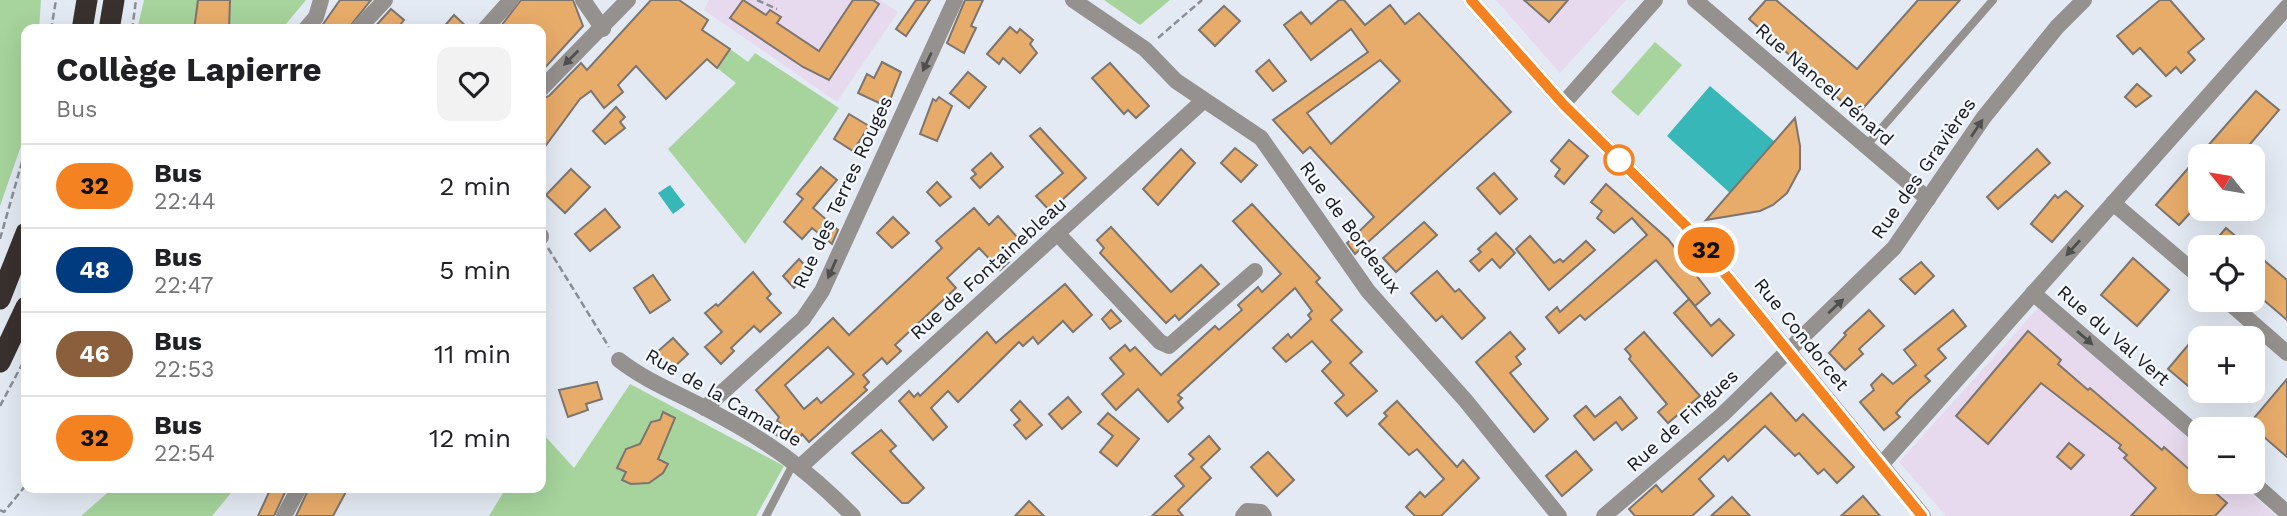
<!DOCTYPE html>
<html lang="fr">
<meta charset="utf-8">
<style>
:root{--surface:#fff;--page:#f2f2f2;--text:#202124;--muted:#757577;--line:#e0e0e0}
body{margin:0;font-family:"Work Sans",sans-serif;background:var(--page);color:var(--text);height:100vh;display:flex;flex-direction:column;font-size:26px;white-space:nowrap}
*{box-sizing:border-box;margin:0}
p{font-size:23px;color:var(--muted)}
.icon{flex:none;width:38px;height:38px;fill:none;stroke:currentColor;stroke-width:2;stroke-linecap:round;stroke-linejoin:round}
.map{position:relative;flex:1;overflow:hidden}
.sheet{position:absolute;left:21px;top:24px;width:525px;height:469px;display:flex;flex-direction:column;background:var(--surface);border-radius:14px;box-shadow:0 7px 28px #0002}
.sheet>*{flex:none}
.badge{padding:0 14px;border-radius:23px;font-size:24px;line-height:46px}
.needle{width:46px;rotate:300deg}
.fabs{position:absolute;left:2188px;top:144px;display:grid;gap:14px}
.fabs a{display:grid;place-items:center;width:77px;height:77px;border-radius:14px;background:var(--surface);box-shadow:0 7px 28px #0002;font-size:35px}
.map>.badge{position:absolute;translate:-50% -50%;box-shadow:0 0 0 4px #fff}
.round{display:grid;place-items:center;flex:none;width:74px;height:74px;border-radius:14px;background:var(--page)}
.headline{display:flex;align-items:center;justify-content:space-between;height:119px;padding:0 35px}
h1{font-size:33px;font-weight:700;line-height:52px}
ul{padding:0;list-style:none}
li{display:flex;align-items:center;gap:21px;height:84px;padding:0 35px;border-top:2px solid var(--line)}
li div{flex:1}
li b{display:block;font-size:26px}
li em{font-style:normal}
li .badge{min-width:77px;font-weight:700;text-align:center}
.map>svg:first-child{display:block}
</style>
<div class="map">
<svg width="2287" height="516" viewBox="0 0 2287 516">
<rect width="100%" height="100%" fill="#e4eaf3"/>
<g fill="#e7daee">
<path d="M709 0H880L898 12 837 102 704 10Z"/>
<path d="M1496 0H1626L1560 73Z"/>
<path d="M2038 308 2200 448V481H2237L2276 516H1946L1899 462Z"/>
</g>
<g fill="#a6d49c">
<path d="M0 0H41L39 30H26V122L23 140 0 206Z"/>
<path d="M144 0H306L281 30H137Z"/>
<path d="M1104 0H1170L1140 25Z"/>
<path d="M1655 42 1682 65 1638 116 1611 92Z"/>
<path d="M730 49 748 62 755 53 839 108 745 244 668 149 736 83 717 68Z"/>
<path d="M630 384 784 466 756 516H489L506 488H541V441L545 436 574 468Z"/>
<path d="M113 488H235L212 516H81Z"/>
</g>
<g fill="#37b7b8">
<path d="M1710 86 1775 142 1730 193 1667 136Z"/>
<path d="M670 185 685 205 673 214 658 193Z"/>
</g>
<g fill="#e8ac6a" stroke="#7c756f" stroke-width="2" fill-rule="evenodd">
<path d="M198 0H230L229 30H194Z"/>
<path d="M340 0H371L347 30H319Z"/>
<path d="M521 0H573L583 26 541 72V30H498Z"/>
<path d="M651 0H679L708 20 702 30 730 49 717 68 707 59 666 99 636 66 618 85 623 92 604 108 591 91 580 99 541 152V99L549 96 581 63 587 70Z"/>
<path d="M743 0 766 15 770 10 781 17 777 23 819 51 853 0H873L879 4 829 80 803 67 730 18Z"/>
<path d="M916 0H930L906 36 896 29Z"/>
<path d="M965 0H983L971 26 976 28 964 53 947 43Z"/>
<path d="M1339 0H1344L1365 25 1390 5 1405 24 1419 13 1511 112 1355 254 1347 243 1374 217 1310 147 1303 153 1273 120 1368 52 1351 29 1311 60 1284 25 1301 12 1311 24ZM1380 60 1400 81 1331 144 1307 113Z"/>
<path d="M1524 0H1568L1549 22Z"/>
<path d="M1766 0H1776L1857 69 1918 0H1960L1857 115 1749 19Z"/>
<path d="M2160 0H2170L2204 39 2188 52 2195 60 2181 73 2176 67 2166 76 2140 48 2133 54 2117 36Z"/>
<path d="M1224 6 1240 21 1215 46 1199 30Z"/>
<path d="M391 9 404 20 396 30H372Z"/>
<path d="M454 15 470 30H441Z"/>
<path d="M1010 27 1017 33 1020 29 1033 40 1030 44 1037 53 1020 73 1003 58 999 64 987 54Z"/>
<path d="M1269 60 1286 81 1273 91 1256 71Z"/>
<path d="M882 62 901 72 890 100 882 97 879 103 858 93 867 74 874 78Z"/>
<path d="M1110 63 1149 106 1136 118 1128 110 1124 114 1092 78Z"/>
<path d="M968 72 986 87 969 108 950 93Z"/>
<path d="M2137 84 2151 96 2136 107 2125 97Z"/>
<path d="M2256 91 2279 110 2240 156H2200V202L2179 225 2156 205Z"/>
<path d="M939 97 952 106 937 141 920 134 933 99 936 101Z"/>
<path d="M616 107 625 117 620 122 625 128 605 144 593 131Z"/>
<path d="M849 114 869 126 853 151 834 139Z"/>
<path d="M1795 118 1800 146V169L1787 193 1773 205 1760 211 1706 220Z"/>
<path d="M1040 128 1086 178 1050 211 1036 196 1063 173 1030 136Z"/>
<path d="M1569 140 1588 156 1564 184 1555 176 1560 169 1551 161Z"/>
<path d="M1235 148 1257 165 1241 182 1221 163Z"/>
<path d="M1181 149 1195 163 1158 205 1143 189Z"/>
<path d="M2037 149 2050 163 1998 209 1987 197Z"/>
<path d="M991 153 1003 167 980 188 971 178 976 174 972 170Z"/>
<path d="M821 167 837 180 813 208 838 230 832 244 812 228 802 239 784 222 803 199 797 194Z"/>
<path d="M571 169 590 187 565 213 546 195Z"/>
<path d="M1494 173 1517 199 1500 214 1477 188Z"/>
<path d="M937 182 951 197 940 206 927 192Z"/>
<path d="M1606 184 1668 239 1710 293 1695 306 1656 260 1585 320 1580 315 1559 333 1546 317 1557 307 1560 312 1647 235 1632 218 1614 233 1597 218 1602 211 1591 202Z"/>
<path d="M2066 191 2083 206 2052 242 2031 224 2055 195 2058 198Z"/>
<path d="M1252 204 1320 278 1316 282 1342 310 1331 320 1362 352 1350 363 1377 391 1347 416 1335 403 1344 395 1322 371 1331 362 1312 341 1286 362 1273 348 1288 334 1291 338 1311 319 1308 315 1312 311 1295 288 1178 395 1182 398 1178 402 1183 408 1168 422 1138 389 1116 410 1102 394 1124 374 1110 358 1125 345 1130 351 1135 347 1161 375 1215 326 1219 330 1242 310 1238 305 1258 287 1262 292 1281 274 1233 221Z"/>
<path d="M974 208 989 225 998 216 1019 239 1003 255 1009 262 1000 270 979 248 947 278 956 288 895 345 901 351 887 364 882 358 863 375 869 382 864 387 867 390 809 442 802 434 795 446 773 433 780 423 777 421 779 417 756 390 833 318 849 335 942 248 936 241ZM828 347 854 374 821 403 817 398 804 409 785 385Z"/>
<path d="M605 209 620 227 590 251 575 234Z"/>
<path d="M893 217 909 233 892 248 877 233Z"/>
<path d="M1424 222 1437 235 1396 272 1383 258Z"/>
<path d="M1111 227 1171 292 1201 265 1219 284 1179 320 1175 315 1166 323 1100 253 1104 248 1097 240Z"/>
<path d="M2226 228 2232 233 2248 247H2210Z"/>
<path d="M1496 233 1515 253 1500 268 1492 259 1479 271 1470 261 1481 252 1478 249Z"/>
<path d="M1530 236 1554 263 1560 259 1563 262 1586 241 1595 250 1549 290 1516 249Z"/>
<path d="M2252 250 2287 280V320L2252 290Z"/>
<path d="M2133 258 2169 290 2137 326 2101 295Z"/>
<path d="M799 259 810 271 794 288 783 276Z"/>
<path d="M1921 262 1934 276 1915 294 1900 279Z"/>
<path d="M1437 271 1455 292 1459 289 1485 318 1462 339 1442 316 1436 321 1411 293Z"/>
<path d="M753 272 771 294 767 298 781 313 760 332 754 326 731 348 734 351 721 364 705 347 722 332 705 313 716 304 718 306Z"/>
<path d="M653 275 670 300 650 313 634 288Z"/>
<path d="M1065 284 1092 315 1073 332 1063 321 1038 344 1033 337 1023 346 1019 342 958 402 948 391 931 408 947 427 933 440 899 401 909 391 914 397 918 393 920 396 987 332 996 343Z"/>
<path d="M1689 299 1711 326 1719 319 1734 335 1712 356 1674 313Z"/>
<path d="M1111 310 1121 321 1110 329 1102 319Z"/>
<path d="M1869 310 1884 326 1859 349 1863 354 1845 370 1829 353 1846 335 1844 333Z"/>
<path d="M1953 310 1966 326 1938 349 1946 358 1925 376 1930 381 1909 399 1896 413 1900 417 1884 430 1860 402 1874 390 1871 385 1882 374 1893 384 1916 365 1904 350Z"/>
<path d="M2028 331 2061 360 2058 364 2088 390 2090 388 2162 450 2164 447 2227 503 2215 516H2131L2156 488 2124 458 2127 455 2119 448 2121 445 2041 383 1988 444 1956 416Z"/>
<path d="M2200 331V396L2168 369Z"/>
<path d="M1510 332 1525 349 1516 357 1521 364 1510 373 1548 419 1534 432 1476 362Z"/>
<path d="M1644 332 1700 396 1668 423 1658 412 1667 404 1629 359 1631 356 1625 349Z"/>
<path d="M673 338 688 354 671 370 656 353Z"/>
<path d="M2287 379V457L2249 424Z"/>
<path d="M597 382 602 399 586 404 588 410 568 417 559 390Z"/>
<path d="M1771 393 1796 421 1803 414 1854 467 1837 483 1824 469 1818 474 1799 453 1795 456 1765 426 1728 461 1724 456 1699 479 1714 496 1692 516H1635L1629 509 1656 485 1662 492Z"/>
<path d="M1068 397 1081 412 1062 429 1049 414Z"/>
<path d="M1620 397 1637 418 1622 430 1616 422 1594 440 1574 416 1586 406 1595 417Z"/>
<path d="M1020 401 1042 425 1026 439 1014 425 1020 420 1011 410Z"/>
<path d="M1397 401 1457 467 1463 460 1479 478 1441 516H1415L1406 507 1420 492 1425 497 1444 479 1417 449 1409 455 1379 424 1387 416 1384 413Z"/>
<path d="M663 412 675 418 658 459 668 464 663 473 649 483 631 484 622 480 626 472 617 468 626 449 640 444 651 422 660 420Z"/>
<path d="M1108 413 1139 439 1117 466 1100 452 1113 436 1098 424Z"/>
<path d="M881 430 896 446 890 451 924 488 908 503H902L852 453Z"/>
<path d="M1209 436 1220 449 1201 467 1211 478 1178 510 1183 516H1152L1184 486 1175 476 1194 459 1189 454Z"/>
<path d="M2069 443 2084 455 2071 469 2057 457Z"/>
<path d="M1576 451 1592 470 1562 496 1546 476Z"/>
<path d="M1268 452 1294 480 1277 496 1251 467Z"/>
<path d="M271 488H287L274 516H258Z"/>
<path d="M309 488H348L333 516H296Z"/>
<path d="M1863 496 1880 516H1841Z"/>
<path d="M1732 497 1750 516H1711Z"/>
<path d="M1029 501 1044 516H1015Z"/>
</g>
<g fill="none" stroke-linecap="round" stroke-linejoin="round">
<g stroke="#8a8e95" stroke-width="2.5" stroke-dasharray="7 3.5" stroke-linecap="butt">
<path d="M757 0 777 9"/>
<path d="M51 30 56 0"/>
<path d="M132 30 136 0"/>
<path d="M1158 38 1202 0"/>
<path d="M0 239 26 148"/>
<path d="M548 248 609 347"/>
<path d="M0 406 26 357"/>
<path d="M0 510 4 512 26 485"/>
</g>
<g stroke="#95918f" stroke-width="8">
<path d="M1866 146 1993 0"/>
<path d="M766 516 790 470 798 467"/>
</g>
<g stroke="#95918f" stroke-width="16">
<path d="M583 0 603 29"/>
<path d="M1073 0 1145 49 1176 81 1261 138 1368 291 1466 401 1559 516"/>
<path d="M1471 0 1563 104 1686 226 1923 516"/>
<path d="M1695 0 1928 199"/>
<path d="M305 30 316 17 321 0"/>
<path d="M357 30 385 0"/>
<path d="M484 30 511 0"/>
<path d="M541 89 628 0"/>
<path d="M1563 104 1655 0"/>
<path d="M2113 203 2200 277"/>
<path d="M1057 233 1160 342 1169 346 1255 271"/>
<path d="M541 236V237"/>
<path d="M2033 293 2200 437"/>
<path d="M2225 299 2287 353"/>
<path d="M619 360C646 381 675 392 705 408 765 439 806 468 853 516"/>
<path d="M705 408 803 319 822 291 955 0"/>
<path d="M1881 465 2287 7"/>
<path d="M801 466 1203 101"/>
<path d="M2251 481 2287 513"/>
<path d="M284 516 299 488"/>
<path d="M1243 516 1247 511 1261 512 1264 516"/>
<path d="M1604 516 1722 415 1894 248 1984 117 2057 27 2084 0"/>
</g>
<g stroke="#39312e" stroke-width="21">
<path d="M82 30 87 0"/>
<path d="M109 30 114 0"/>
<path d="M0 299 26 233"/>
<path d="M0 362 26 307"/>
</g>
</g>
<defs><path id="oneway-solid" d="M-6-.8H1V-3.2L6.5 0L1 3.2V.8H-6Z" transform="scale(1.75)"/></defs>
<g fill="#504f50">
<use href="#oneway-solid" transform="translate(571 58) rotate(135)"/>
<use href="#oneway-solid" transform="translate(927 62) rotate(115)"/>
<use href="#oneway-solid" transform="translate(1977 128) rotate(-56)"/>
<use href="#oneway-solid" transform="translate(2073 248) rotate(132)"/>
<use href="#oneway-solid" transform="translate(832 269) rotate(114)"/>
<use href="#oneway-solid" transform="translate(1836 306) rotate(-43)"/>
<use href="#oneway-solid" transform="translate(2085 338) rotate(41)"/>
</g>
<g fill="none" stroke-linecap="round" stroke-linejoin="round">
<g stroke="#fff" stroke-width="16">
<path id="line" d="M1471 0 1563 104 1686 226 1922 516"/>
</g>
<use href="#line" stroke="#f58220" stroke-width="10"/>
</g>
<circle fill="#fff" stroke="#f58220" stroke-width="3.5" cx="1619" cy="160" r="14"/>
<g text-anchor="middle" stroke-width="5" stroke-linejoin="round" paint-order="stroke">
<g font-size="19" fill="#17191c" stroke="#f3f7fe">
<text transform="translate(1825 84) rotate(41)" y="7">Rue Nancel Pénard</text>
<text transform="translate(1923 168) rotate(-55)" y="7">Rue des Gravières</text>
<text transform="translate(842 192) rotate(-65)" y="7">Rue des Terres Rouges</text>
<text transform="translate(1351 227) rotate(54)" y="7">Rue de Bordeaux</text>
<text transform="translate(988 268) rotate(-42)" y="7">Rue de Fontainebleau</text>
<text transform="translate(1802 334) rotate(51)" y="7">Rue Condorcet</text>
<text transform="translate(2114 335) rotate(41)" y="7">Rue du Val Vert</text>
<text transform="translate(724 397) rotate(30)" y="7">Rue de la Camarde</text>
<text transform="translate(1682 420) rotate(-42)" y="7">Rue de Fingues</text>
</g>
</g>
</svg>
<div class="fabs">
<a><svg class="needle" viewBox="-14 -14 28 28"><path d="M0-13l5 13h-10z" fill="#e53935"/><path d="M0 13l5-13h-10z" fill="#757577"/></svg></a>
<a><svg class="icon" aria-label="locate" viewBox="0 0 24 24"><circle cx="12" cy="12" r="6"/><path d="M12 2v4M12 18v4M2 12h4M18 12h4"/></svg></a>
<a>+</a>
<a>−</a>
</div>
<b class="badge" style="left:1706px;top:250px;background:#f58220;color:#111">32</b>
<section class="sheet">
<div class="headline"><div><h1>Collège Lapierre</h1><p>Bus</p></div><a class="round"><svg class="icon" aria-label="heart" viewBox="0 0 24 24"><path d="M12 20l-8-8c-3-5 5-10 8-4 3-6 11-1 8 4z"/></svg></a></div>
<ul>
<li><span class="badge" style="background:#f58220;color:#111">32</span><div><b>Bus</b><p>22:44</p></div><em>2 min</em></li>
<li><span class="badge" style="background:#003b80;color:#fff">48</span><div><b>Bus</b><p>22:47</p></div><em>5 min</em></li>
<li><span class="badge" style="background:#8b5e3c;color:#fff">46</span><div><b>Bus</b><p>22:53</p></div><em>11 min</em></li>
<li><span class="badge" style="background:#f58220;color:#111">32</span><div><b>Bus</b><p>22:54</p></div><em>12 min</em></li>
</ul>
</section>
</div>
